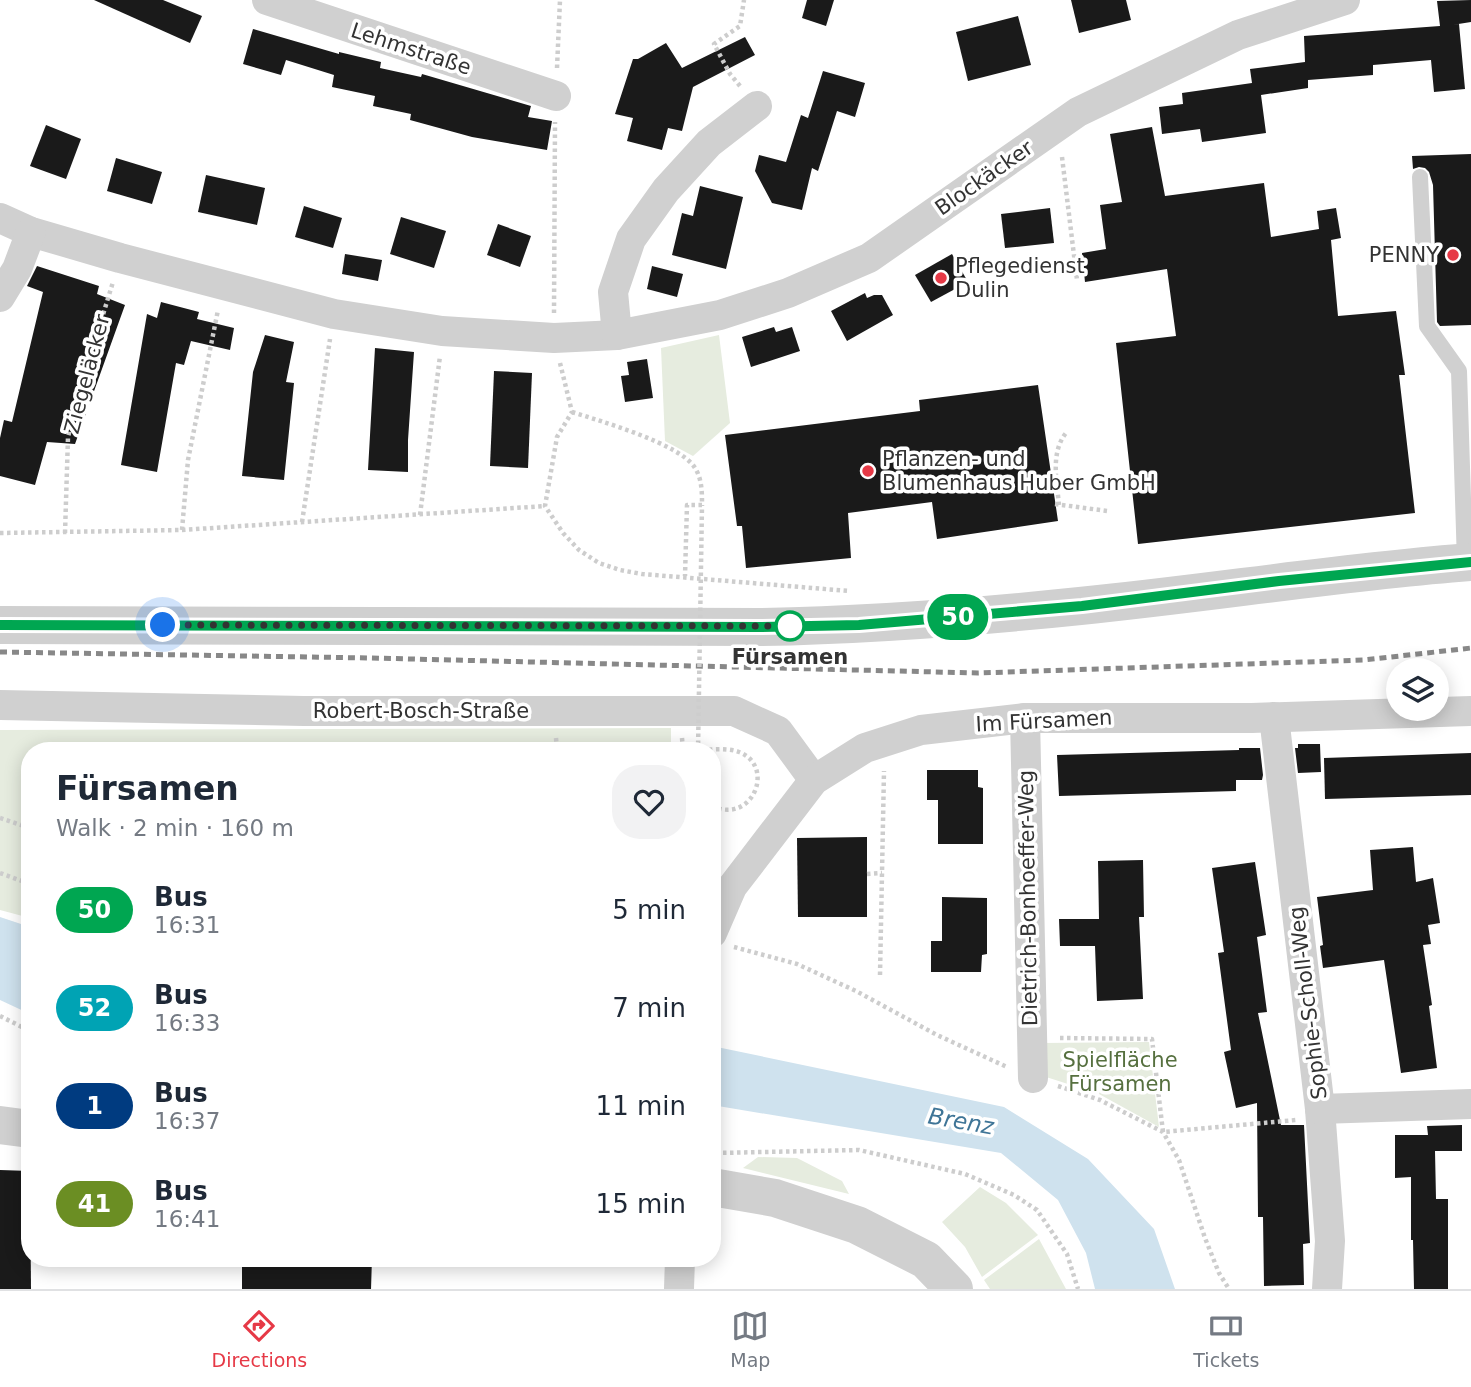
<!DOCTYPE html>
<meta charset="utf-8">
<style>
:root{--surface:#fff;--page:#f2f2f3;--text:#1f2937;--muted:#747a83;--line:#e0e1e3;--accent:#e63946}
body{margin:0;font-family:"DejaVu Sans",sans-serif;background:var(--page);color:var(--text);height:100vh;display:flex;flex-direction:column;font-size:26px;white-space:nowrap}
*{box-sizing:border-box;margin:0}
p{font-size:23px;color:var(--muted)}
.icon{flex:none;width:38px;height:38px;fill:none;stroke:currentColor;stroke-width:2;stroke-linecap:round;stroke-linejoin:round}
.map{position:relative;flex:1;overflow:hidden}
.side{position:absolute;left:21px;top:742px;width:700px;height:525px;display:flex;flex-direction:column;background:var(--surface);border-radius:28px;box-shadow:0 4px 18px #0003}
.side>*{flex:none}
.badge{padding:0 14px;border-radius:23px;font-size:24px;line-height:46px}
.tools{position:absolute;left:1386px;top:658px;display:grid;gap:14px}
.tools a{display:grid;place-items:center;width:63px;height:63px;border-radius:50%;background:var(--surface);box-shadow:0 4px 18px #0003;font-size:35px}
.you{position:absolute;width:35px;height:35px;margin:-18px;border:5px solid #fff;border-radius:50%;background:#1a73e8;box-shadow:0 0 0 10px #1a73e833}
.map>.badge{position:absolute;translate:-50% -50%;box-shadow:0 0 0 4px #fff}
.round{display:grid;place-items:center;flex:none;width:74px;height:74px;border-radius:28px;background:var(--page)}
.head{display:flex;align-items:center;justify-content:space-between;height:119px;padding:0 35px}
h1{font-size:33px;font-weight:800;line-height:52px}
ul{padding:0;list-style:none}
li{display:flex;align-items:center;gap:21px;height:98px;padding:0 35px}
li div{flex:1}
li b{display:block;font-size:26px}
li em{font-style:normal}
li .badge{min-width:77px;font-weight:700;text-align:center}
.menu{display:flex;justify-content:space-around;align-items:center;height:98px;border-top:2px solid var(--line);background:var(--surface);font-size:19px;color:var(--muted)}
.menu a{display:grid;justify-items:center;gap:4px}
.menu .current{color:var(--accent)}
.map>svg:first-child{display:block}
</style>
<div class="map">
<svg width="1471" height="1289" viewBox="0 0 1471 1289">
<rect width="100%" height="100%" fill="#fff"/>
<g fill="#e6ecdf">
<path d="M719 335 730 423 693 456 665 441 661 348Z"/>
<path d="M671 728V751H30V918L0 910V730Z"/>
<path d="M1149 1042 1159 1127 1099 1094 1043 1076 1042 1043Z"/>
<path d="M758 1157 797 1158 842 1181 849 1194 743 1168Z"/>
<path d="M980 1187 1006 1203 1038 1235 982 1277 965 1247 942 1222Z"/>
<path d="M1039 1239 1066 1289H990L984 1280Z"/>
</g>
<g fill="#cfe2ee">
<path d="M0 917 30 927V1014L0 1000Z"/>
<path d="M712 1046 1004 1107 1088 1159 1154 1229 1175 1289H1095L1086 1253 1058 1200 1001 1153 712 1105Z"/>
</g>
<g fill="#1a1a1a">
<path d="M94 0H163L202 16 190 43Z"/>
<path d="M807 0H834L826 26 802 18Z"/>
<path d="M1071 0H1126L1131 20 1079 33Z"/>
<path d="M1471 0V22L1452 25 1459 24 1465 89 1434 92 1431 60 1373 65V75L1308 80V88L1261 95 1266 133 1202 142 1200 129 1162 134 1159 107 1183 104 1182 93 1252 83 1250 69 1305 62 1304 36 1440 26 1437 1Z"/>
<path d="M1018 16 1031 65 968 81 956 32Z"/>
<path d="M253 29 339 54V52L381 62 380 68 421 77 422 74 531 106 528 117 552 121 547 150 472 137 410 120 411 114 373 106 375 96 332 87 334 75 286 60 281 75 243 64Z"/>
<path d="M745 37 755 55 693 87 682 131 668 128 662 150 627 141 633 118 615 114 633 59H638L666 43 682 68Z"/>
<path d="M823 71 865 83 855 117 837 111 818 171 812 168 802 210 772 203 755 171 759 155 786 162 801 115 808 118Z"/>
<path d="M46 125 81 139 66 179 30 166Z"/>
<path d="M1152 127 1165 196 1264 183 1271 237 1319 229 1317 211 1336 208 1341 238 1331 240 1338 316 1396 311 1405 375H1399L1415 513 1138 544 1116 343 1176 336 1167 269 1085 282 1082 253 1106 249 1100 205 1122 202 1110 134Z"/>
<path d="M1471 154V325L1440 326 1437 322 1433 185 1429 172 1425 168 1419 167 1413 169 1412 156Z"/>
<path d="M116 158 162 172 152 204 107 191Z"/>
<path d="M206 175 265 188 257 225 198 212Z"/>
<path d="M700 186 743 197 726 269 672 255 682 213 693 216Z"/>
<path d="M304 206 342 218 333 248 295 237Z"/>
<path d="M1050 208 1054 243 1005 248 1001 214Z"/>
<path d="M401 217 446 231 434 268 390 254Z"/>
<path d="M498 224 531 236 520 267 487 255Z"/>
<path d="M345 254 382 260 378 281 342 274Z"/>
<path d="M952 254 968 282 931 302 915 275Z"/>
<path d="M37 266 99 286 97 294 125 305 75 444 47 442 35 485 0 476V438L4 420 12 422 43 292 27 286Z"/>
<path d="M652 266 683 274 677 297 647 289Z"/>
<path d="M865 293 867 298 874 295H882L893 315 847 341 831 311Z"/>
<path d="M161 302 199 312 197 319 234 328 230 350 191 341 184 365 176 363 157 472 121 465 147 314 157 318Z"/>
<path d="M774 327 776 332 792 327 800 351 751 367 742 337Z"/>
<path d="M265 335 294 342 286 382 294 383 284 480 242 476 253 372Z"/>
<path d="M375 348 414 352 408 440V472L368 470Z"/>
<path d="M647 359 653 398 625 402 621 376 629 375 627 362Z"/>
<path d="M494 371 532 373 528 468 490 466Z"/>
<path d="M1038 385 1058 521 937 539 932 502 848 513 851 558 746 568 742 526H737L725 435 920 411 919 400Z"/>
<path d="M1298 744H1320L1321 772 1298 773 1295 748H1298Z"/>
<path d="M1239 748H1260L1263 775 1262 780H1236V791L1059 796 1057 755 1239 750Z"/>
<path d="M1471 753V795L1325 799 1324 758Z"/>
<path d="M927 770H978V787L983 788V844H938V800H927Z"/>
<path d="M867 837V917H798L797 838Z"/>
<path d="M1413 847 1416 882 1433 878 1440 923 1428 925 1431 944 1423 945 1432 1005 1429 1006 1437 1068 1401 1073 1384 960 1323 968 1320 946 1323 945 1317 897 1373 890 1370 850Z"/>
<path d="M1143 860 1144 917H1139L1143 999 1097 1001 1095 946H1060L1059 919H1099L1098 861Z"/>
<path d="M1255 862 1266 935 1257 937 1267 1012 1258 1013 1281 1125H1304L1310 1243 1303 1244 1304 1285 1264 1286 1263 1217H1258L1257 1103 1236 1108 1224 1052 1231 1050 1218 953 1224 952 1212 868Z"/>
<path d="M942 897 987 898V954L982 955 981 972H931V941H942Z"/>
<path d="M1462 1125V1151H1435L1436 1199H1448V1289H1414L1413 1240H1411V1177L1395 1178V1135H1428L1427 1126Z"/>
<path d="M0 1170 30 1171 31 1289H0Z"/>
<path d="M242 1258H372L371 1289H242Z"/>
</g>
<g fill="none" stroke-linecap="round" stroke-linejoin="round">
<g stroke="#cdcdcd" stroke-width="4.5" stroke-dasharray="3.5 3.5" stroke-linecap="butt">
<path d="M557 68 560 0"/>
<path d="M740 86 730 74 714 44 740 26 744 0"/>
<path d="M1062 157 1077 280"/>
<path d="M554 313 555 122"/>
<path d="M560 363 572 412 557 437 545 506 563 533 579 550 599 563 620 570 642 574 849 591"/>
<path d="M572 412C600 421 681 444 695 468 702 479 702 492 702 505H687L685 576"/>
<path d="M1055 504 1107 511"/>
<path d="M1059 505C1057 482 1050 453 1066 433"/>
<path d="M420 515 440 356"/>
<path d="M302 522 330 339"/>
<path d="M182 530 188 460 218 310"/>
<path d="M0 533 182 530 545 506"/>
<path d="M65 533 68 437 78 396 113 282"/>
<path d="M556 738 557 751"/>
<path d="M682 738 683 751"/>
<path d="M695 751C708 750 726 747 739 752 776 766 753 825 712 806"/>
<path d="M0 818 30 828"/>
<path d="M0 873 30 884"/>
<path d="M867 874 882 873"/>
<path d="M734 947 797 964 856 991 937 1035 1007 1067"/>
<path d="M880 975 884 771"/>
<path d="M0 1016 30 1031"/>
<path d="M1060 1038 1152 1039 1163 1132 1296 1120"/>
<path d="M1058 1086 1100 1100 1163 1132 1179 1160 1205 1238 1219 1273 1229 1289"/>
<path d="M716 1153 859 1150 965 1174 1014 1195 1037 1210 1067 1254 1078 1289"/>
</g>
<path stroke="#d0d0d0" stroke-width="16" d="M1420 177 1427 326 1459 371 1465 563"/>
<g stroke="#d0d0d0" stroke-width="30">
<path d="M267 0 556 96"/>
<path d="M0 218 31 232 120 258 334 314 442 331 554 338 617 335 720 315 788 293 869 258 1078 112 1238 35 1345 0"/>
<path d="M0 297 17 269 31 232"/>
<path d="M617 335 613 292 631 239 666 190 709 143 757 106"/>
<path d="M0 705 304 711H734L778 731 814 780"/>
<path d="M1274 717 1320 1109 1330 1241 1327 1289"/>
<path d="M1025 718 1033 1078"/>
<path d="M712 933 732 887 814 780 865 748 921 730 1025 718H1252L1471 711"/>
<path d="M1320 1109 1471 1104"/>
<path d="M679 1289 680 1258"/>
</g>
<g stroke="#d0d0d0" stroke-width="38">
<path d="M0 625 761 627C868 625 974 617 1080 606 1210 593 1340 572 1471 562"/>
<path d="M0 1125 30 1129"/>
<path d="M712 1187 775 1198 857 1225 926 1260 954 1289"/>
</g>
<path stroke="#888" stroke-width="5" stroke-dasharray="7 5" stroke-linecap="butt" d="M0 652 371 658 978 673 1364 660 1471 648"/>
<path stroke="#cdcdcd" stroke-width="4.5" stroke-dasharray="3.5 3.5" stroke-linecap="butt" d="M698 751 702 505"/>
</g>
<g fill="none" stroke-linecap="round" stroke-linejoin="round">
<g stroke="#fff" stroke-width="16">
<path id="line" d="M0 625 761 627 859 625 1082 606 1279 581 1471 562"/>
</g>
<use href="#line" stroke="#00a651" stroke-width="10"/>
<path stroke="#333" stroke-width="7" stroke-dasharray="0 12.6" d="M163 625 790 626"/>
</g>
<g fill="#e63946" stroke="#fff" stroke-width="2.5">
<circle cx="1453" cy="255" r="7"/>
<circle cx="941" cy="278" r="7"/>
<circle cx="868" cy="471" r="7"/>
</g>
<circle fill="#fff" stroke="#00a651" stroke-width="3.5" cx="790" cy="626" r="14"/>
<g text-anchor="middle" stroke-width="7" stroke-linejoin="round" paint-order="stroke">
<g font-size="21" fill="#333" stroke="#fff">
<text transform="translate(411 49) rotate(18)" y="7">Lehmstraße</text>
<text transform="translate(984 178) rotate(-35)" y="7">Blockäcker</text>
<text transform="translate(87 374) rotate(-75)" y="7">Ziegeläcker</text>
<text x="421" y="718">Robert-Bosch-Straße</text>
<text transform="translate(1044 721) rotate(-3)" y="7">Im Fürsamen</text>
<text transform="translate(1028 898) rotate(-91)" y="7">Dietrich-Bonhoeffer-Weg</text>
<text transform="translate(1308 1003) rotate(-97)" y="7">Sophie-Scholl-Weg</text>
</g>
<g font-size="21" fill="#333" stroke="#fff" text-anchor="start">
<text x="1439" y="262" text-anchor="end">PENNY</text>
<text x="955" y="273">Pflegedienst<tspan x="955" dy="24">Dulin</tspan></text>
<text x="882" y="466">Pflanzen- und<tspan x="882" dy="24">Blumenhaus Huber GmbH</tspan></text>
</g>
<g font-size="21" font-weight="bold" fill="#333" stroke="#fff">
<text x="790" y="664">Fürsamen</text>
</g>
<g font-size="21" fill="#56703f" stroke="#fff">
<text x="1120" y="1067">Spielfläche<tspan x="1120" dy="24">Fürsamen</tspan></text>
</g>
<g font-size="23" font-style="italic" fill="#3f7597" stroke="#fff">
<text transform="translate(961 1121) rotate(10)" y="8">Brenz</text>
</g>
</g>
</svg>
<div class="tools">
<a><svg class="icon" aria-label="layers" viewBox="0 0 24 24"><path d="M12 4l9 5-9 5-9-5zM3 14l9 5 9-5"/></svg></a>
</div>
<div class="you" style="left:163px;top:625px"></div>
<b class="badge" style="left:958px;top:617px;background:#00a651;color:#fff">50</b>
<section class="side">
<div class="head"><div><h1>Fürsamen</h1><p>Walk · 2 min · 160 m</p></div><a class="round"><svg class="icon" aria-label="heart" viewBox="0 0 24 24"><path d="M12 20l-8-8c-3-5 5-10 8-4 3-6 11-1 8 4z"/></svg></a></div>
<ul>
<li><span class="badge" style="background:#00a651;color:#fff">50</span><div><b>Bus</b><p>16:31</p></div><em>5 min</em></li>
<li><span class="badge" style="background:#00a3b4;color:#fff">52</span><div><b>Bus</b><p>16:33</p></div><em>7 min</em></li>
<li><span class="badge" style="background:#003b80;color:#fff">1</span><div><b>Bus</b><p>16:37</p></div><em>11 min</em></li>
<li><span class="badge" style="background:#6b8e23;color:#fff">41</span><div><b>Bus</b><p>16:41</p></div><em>15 min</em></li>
</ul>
</section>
</div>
<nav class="menu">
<a class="current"><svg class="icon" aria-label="directions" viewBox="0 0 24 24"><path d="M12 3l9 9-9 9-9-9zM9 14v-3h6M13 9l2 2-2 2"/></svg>Directions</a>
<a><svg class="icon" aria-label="map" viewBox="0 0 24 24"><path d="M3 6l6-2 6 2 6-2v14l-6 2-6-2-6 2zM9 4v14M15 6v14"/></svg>Map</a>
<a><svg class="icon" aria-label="tickets" viewBox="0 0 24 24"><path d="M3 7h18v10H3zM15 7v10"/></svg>Tickets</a>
</nav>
